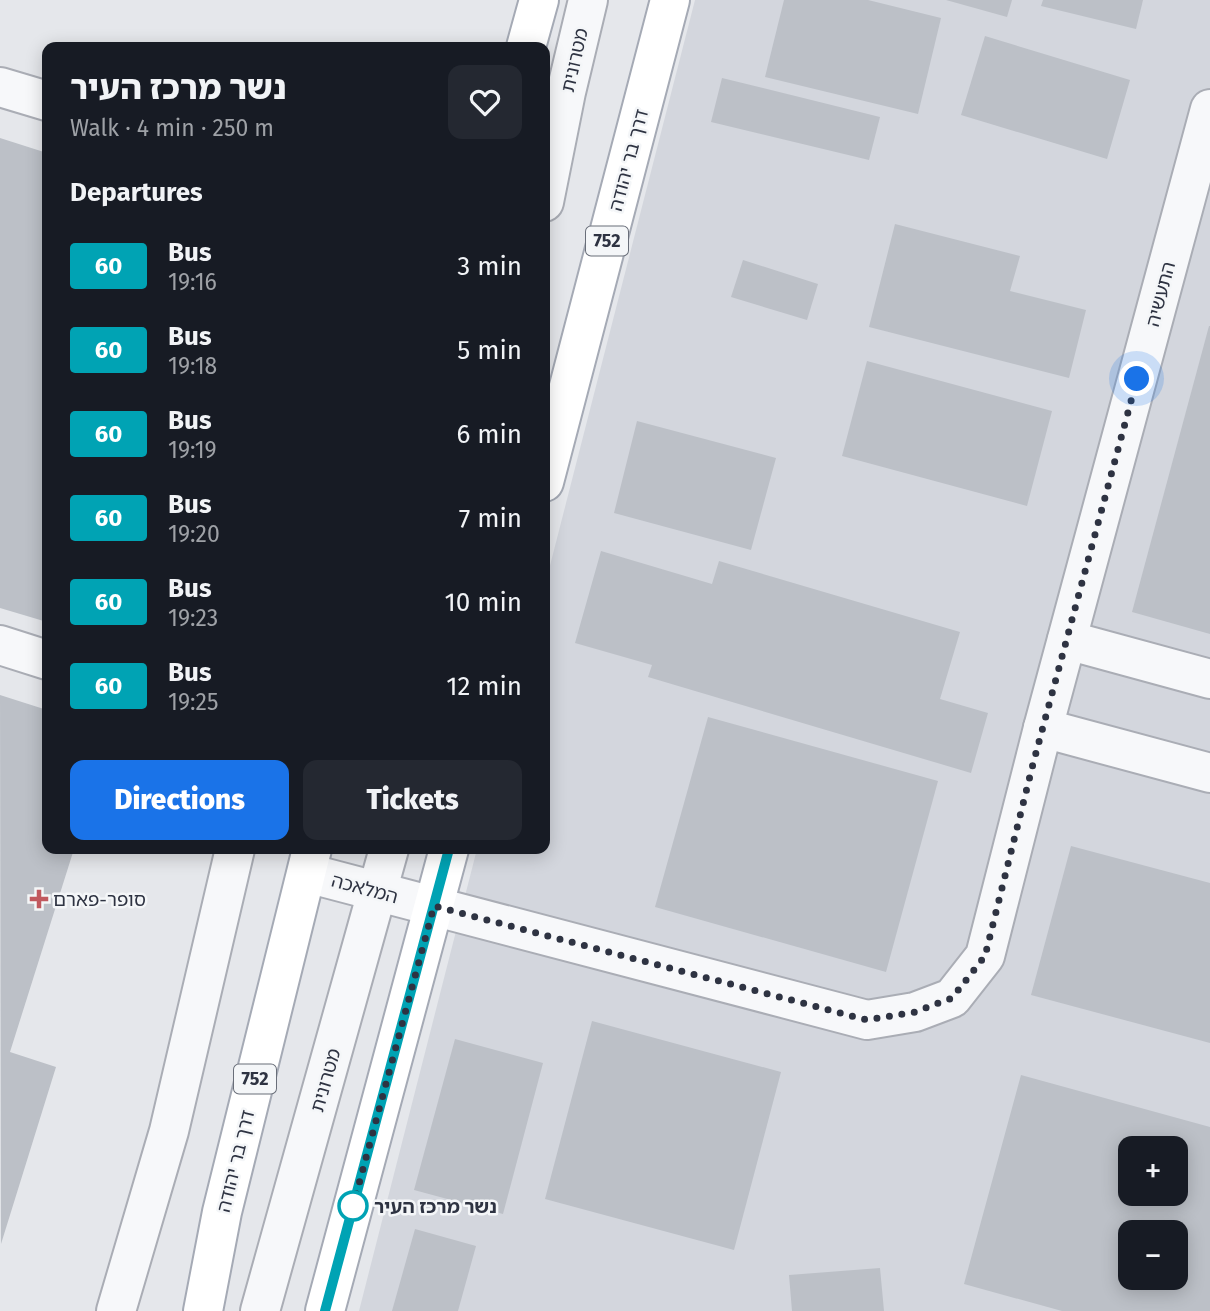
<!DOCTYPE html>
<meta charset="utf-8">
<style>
:root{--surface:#171b24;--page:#242831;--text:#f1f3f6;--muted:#9ea1a6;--accent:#1a73e8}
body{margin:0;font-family:"Fira Sans","Noto Sans Hebrew",sans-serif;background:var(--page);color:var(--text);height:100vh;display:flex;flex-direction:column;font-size:26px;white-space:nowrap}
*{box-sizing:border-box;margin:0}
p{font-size:23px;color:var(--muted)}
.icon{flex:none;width:38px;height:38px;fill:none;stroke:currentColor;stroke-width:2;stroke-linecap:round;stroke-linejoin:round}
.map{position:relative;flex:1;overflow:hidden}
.panel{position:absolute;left:42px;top:42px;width:508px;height:812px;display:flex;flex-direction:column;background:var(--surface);border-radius:14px;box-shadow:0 4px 18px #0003}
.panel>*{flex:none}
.badge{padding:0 14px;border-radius:5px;font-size:24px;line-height:46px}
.buttons{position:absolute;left:1118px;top:1136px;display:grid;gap:14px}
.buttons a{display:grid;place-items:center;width:70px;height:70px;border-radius:14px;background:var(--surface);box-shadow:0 4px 18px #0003;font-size:35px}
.you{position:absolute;width:35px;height:35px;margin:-18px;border:5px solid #fff;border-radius:50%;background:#1a73e8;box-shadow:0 0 0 10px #1a73e833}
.map>.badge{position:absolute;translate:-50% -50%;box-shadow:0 0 0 4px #fff}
h2{padding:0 28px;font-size:26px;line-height:63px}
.round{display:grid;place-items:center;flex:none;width:74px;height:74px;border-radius:14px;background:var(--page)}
.summary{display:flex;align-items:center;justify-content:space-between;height:119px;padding:0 28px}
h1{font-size:33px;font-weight:800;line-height:52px}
.primary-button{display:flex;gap:14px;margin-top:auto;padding:14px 28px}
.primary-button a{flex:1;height:80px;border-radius:14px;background:var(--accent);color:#fff;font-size:28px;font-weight:800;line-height:80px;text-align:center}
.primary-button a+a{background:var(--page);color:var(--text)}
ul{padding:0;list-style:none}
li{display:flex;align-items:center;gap:21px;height:84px;padding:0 28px}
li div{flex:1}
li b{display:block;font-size:26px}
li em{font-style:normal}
li .badge{min-width:77px;font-weight:700;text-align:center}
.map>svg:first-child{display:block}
</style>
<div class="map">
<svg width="1210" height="1311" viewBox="0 0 1210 1311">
<rect width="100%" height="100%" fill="#e5e7eb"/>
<path fill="#d3d6dd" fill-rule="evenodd" d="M695 0H1210V1311H359L477 849H544V589ZM1130 1148H1176V1194H1130ZM1130 1232H1176V1278H1130Z"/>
<g fill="#bcc0c7" fill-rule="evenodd">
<path d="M784 0H868L941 18 918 114 765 77Z"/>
<path d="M946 0H1012L1007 17Z"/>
<path d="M1043 0H1143L1136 29 1041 6Z"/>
<path d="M985 36 1130 80 1107 159 961 115Z"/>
<path d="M722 78 880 117 869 160 711 122Z"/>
<path d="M0 138 47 153V622L0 608Z"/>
<path d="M895 224 1020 256 1010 291 1086 310 1069 378 869 327Z"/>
<path d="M743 260 818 284 807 320 731 297Z"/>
<path d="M1209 326H1210V634L1132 612Z"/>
<path d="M867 361 1052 411 1027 506 842 456Z"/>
<path d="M637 421 776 458 751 550 614 513Z"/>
<path d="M601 551 712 584 719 561 960 632 940 699 988 713 971 773 648 677 652 665 575 643Z"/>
<path d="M0 695 47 710V849H74L10 1052 56 1067 1 1244Z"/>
<path d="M708 717 938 781 886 972 655 907Z"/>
<path d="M1071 846 1210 883V1043L1031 995Z"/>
<path d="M592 1021 781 1072 734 1250 545 1199Z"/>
<path d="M455 1039 543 1063 503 1214 414 1190Z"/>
<path d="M1021 1075 1210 1127V1311H1062L964 1284ZM1130 1148H1176V1194H1130ZM1130 1232H1176V1278H1130Z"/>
<path d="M415 1229 476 1246 458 1311H392Z"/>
<path d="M880 1268 884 1311H792L789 1275Z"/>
</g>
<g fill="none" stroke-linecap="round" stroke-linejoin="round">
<g stroke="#aaadb5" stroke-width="42">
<g id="minor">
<path d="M0 87 47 101"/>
<path d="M544 202 566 92 588 0"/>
<path d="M1067 640 1210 679"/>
<path d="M0 645 47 660"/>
<path d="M1043 728 1210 773"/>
<path d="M307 873 867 1020 915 1012 952 998 985 956 1043 728 1210 109"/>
<path d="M116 1311 169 1131 235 849"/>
<path d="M260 1311 389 849"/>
</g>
</g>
<g stroke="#a5aab5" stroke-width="42">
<g id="major">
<path d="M526 47 539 0"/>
<path d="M544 482 670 0"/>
<path d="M203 1311 222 1212 312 849"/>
<path d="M325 1311 449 849"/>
</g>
</g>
<use href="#minor" stroke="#f7f8fa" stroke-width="38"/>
<use href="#major" stroke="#fff" stroke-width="38"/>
</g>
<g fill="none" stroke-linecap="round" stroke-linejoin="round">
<g stroke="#fff" stroke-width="16">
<path id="line" d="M325 1311 449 849"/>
</g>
<use href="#line" stroke="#00a3b4" stroke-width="10"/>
<path stroke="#2e3342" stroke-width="7" stroke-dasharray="0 12.6" d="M353 1206 434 906 867 1020 915 1012 952 998 985 956 1033 764 1137 379"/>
</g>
<path fill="#c1595f" stroke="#f4f6f8" stroke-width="2.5" d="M35.5 888.5h7v7h7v7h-7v7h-7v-7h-7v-7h7z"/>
<circle fill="#fff" stroke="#00a3b4" stroke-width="3.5" cx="353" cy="1206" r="14"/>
<g text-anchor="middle" stroke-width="5" stroke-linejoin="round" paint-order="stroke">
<g fill="#f4f6f8" stroke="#696e79" stroke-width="2">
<rect x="586" y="226.5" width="42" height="29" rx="5"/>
<rect x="234" y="1064.5" width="42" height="29" rx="5"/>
</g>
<g font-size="18" font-weight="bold" fill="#2e3342">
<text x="607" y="247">752</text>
<text x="255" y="1085">752</text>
</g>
<g font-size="19" fill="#2e3342" stroke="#f4f6f8">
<text transform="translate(574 60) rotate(-77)" y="7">מטרונית</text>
<text transform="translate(628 160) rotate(-75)" y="7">דרך בר יהודה</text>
<text transform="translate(1160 294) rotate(-75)" y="7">התעשיה</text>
<text transform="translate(365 888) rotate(15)" y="7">המלאכה</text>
<text transform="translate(325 1080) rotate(-74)" y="7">מטרונית</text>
<text transform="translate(235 1161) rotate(-76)" y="7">דרך בר יהודה</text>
</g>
<g font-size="19" fill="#2e3342" stroke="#f4f6f8" text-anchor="start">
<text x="53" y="906">סופר-פארם</text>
</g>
<g font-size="19" font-weight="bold" fill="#2e3342" stroke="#f4f6f8" text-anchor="start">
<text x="374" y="1213">נשר מרכז העיר</text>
</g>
</g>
</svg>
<div class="buttons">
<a>+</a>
<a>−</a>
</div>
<div class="you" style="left:1137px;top:379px"></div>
<section class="panel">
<div class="summary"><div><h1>נשר מרכז העיר</h1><p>Walk · 4 min · 250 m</p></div><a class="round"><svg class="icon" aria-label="heart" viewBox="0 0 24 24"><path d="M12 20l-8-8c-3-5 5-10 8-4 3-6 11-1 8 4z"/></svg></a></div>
<h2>Departures</h2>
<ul>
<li><span class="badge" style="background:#00a3b4;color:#fff">60</span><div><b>Bus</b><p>19:16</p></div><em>3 min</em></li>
<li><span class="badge" style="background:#00a3b4;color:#fff">60</span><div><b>Bus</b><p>19:18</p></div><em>5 min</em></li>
<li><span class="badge" style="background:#00a3b4;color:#fff">60</span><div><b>Bus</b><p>19:19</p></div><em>6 min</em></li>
<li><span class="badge" style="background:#00a3b4;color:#fff">60</span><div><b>Bus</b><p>19:20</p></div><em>7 min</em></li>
<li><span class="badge" style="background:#00a3b4;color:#fff">60</span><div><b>Bus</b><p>19:23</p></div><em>10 min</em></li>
<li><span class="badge" style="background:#00a3b4;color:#fff">60</span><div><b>Bus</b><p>19:25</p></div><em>12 min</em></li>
</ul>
<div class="primary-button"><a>Directions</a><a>Tickets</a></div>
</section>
</div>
